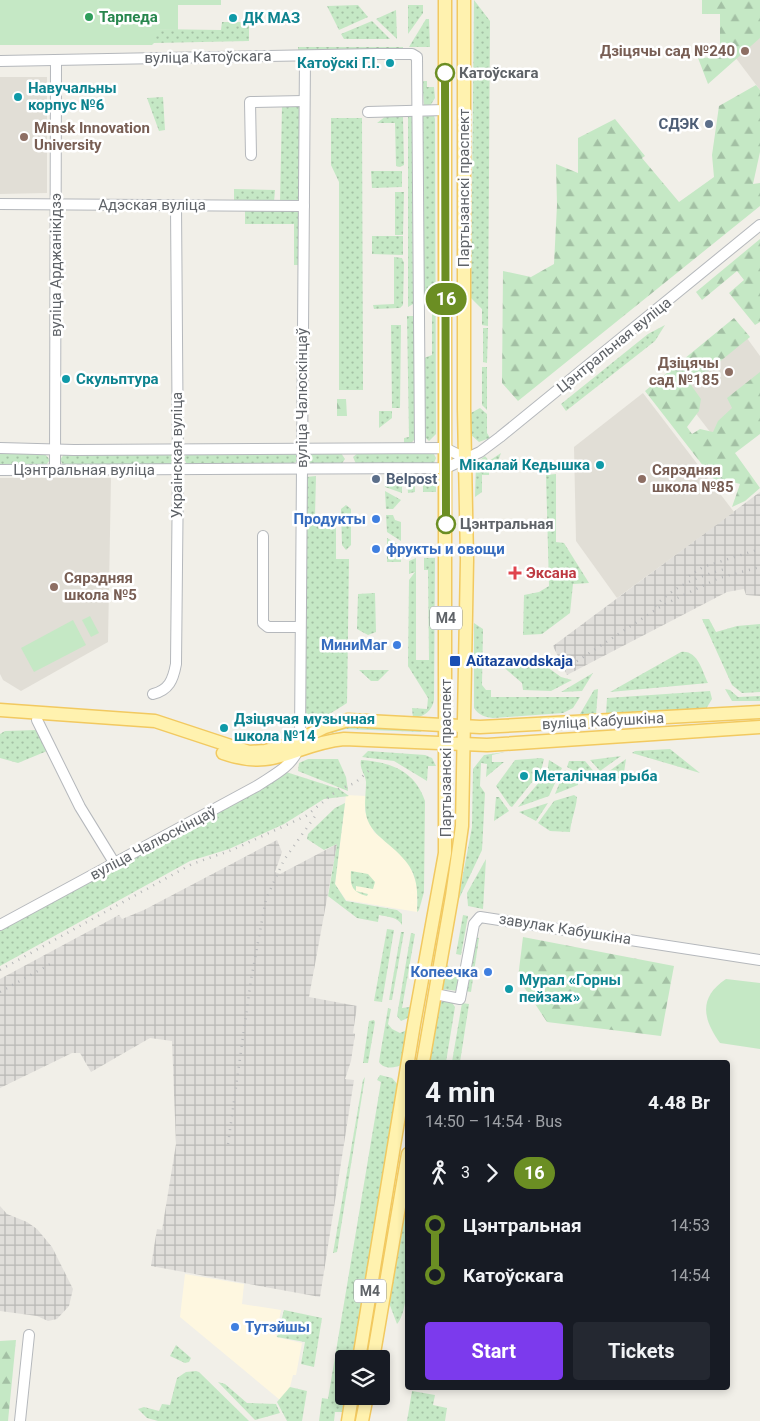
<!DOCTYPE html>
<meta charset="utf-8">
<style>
:root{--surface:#171b24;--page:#242831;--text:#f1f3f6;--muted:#9ea1a6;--accent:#7c3aed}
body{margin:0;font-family:Roboto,sans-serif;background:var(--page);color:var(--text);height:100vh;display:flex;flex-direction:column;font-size:19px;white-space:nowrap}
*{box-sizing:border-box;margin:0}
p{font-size:16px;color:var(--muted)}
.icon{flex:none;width:28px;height:28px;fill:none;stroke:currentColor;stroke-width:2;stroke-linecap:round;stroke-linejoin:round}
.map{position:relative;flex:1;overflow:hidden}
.drawer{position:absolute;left:405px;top:1060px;width:325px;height:330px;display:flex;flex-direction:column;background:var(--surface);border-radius:5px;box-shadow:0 2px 8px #0003}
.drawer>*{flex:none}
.badge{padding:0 10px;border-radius:16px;font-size:18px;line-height:32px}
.tools{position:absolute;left:335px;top:1350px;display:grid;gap:10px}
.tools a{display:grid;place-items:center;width:55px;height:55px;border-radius:5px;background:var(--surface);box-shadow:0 2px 8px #0003;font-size:25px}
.map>.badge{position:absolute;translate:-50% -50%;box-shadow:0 0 0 2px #fff}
.legs{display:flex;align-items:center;gap:8px;height:55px;padding:0 20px;font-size:16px}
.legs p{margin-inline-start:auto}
.head{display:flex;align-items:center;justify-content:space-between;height:85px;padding:0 20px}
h1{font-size:28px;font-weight:700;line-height:38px}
.action{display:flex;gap:10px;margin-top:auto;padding:10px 20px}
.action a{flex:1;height:58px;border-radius:5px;background:var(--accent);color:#fff;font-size:20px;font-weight:700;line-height:58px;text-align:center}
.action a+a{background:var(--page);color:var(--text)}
ul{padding:0 20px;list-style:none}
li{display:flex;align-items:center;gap:18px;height:50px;font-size:19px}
li i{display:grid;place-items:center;width:8px;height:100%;margin:0 6px;background:currentColor}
li i::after{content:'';width:12px;height:12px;margin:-6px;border:4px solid;border-radius:50%;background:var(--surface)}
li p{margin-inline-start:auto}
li:first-child i{background:linear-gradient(#0000 50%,currentColor 0)}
li:last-child i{background:linear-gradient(currentColor 50%,#0000 0)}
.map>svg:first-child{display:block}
</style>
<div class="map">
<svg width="760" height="1421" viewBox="0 0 760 1421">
<defs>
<pattern id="industrial-grid" width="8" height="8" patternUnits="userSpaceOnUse" patternTransform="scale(1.25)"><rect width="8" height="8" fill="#e0deda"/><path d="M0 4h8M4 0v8" fill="none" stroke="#b9b8b5"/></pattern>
<pattern id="grass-dots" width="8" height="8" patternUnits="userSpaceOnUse" patternTransform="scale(1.25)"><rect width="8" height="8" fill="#c5e8c5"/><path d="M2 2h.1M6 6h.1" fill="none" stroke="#a3c0a4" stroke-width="1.8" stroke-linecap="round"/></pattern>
<pattern id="forest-firs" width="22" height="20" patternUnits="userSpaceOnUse" patternTransform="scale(1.25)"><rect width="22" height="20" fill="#c5e8c5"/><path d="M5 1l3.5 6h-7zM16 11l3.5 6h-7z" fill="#a3c0a4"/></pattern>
</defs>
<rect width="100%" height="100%" fill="#f1efe8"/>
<g fill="#fef7e0">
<path d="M346 795 366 796 365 811 374 832 408 860 417 885V912L346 900 335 884Z"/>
<path d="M185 1274 244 1284 242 1304 281 1310 276 1337 302 1343 296 1375H293L290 1387 280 1400 180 1317Z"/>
</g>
<g fill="url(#industrial-grid)">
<path d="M760 492V596L746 595 744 589 727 592 567 675 553 646Z"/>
<path d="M277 840 282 852 275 872 280 874 337 844 309 997 357 1006 353 1033 355 1034 351 1061 345 1079 354 1080 320 1297 151 1266 157 1229 162 1230 176 1144 172 1041 150 1038 91 1072 80 1053H72L0 1088V979L119 915 122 919 144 910Z"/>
<path d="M0 1206 7 1214 27 1222 37 1229 52 1247 73 1289 69 1306 57 1319 48 1321 37 1316 0 1311Z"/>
</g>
<g fill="#e1ded6">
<path d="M760 6V90L723 41Z"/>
<path d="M0 77H47V193L0 194Z"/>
<path d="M744 334 760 356V400L714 437 677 389Z"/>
<path d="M643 393 734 512 617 598 576 541 574 447Z"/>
<path d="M0 478H111L108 642 21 691 3 680 0 674Z"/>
</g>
<g fill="url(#grass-dots)">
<path d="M474 0 490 21 488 326 482 325V309L471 298Z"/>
<path d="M358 5 368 17 339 30 327 6Z"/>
<path d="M408 5H423V13L408 34Z"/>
<path d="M396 10 397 39 376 19Z"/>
<path d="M426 19H429L430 47H409Z"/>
<path d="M372 21 390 39H344L341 34Z"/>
<path d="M222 22H249V41L154 43V29L221 30Z"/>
<rect x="298" y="47" width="105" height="4"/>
<path d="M422 81H427V87H434L435 98 430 106 424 105Z"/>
<path d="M163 97 165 130 159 131 147 98Z"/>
<path d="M282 106H300L298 202H280Z"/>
<path d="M401 114 403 117 404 165 400 167 396 166 395 123H377L386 116Z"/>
<path d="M408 114 412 115 413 304 408 307Z"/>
<path d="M424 114 434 115 435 119 436 434 429 441 424 436V358L432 355V305L423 303 422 121Z"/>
<path d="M331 118H362L363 390H339V182L331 165Z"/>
<path d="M371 171H402V187L372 188Z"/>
<path d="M234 189 275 190 274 202 234 201Z"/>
<path d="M395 192H404L403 235H395Z"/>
<path d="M245 209 300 210V265H294V224H245Z"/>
<path d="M372 236H403V255L372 254Z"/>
<path d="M394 257 402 258 404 263 403 305 400 308 374 309 373 305 394 304Z"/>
<path d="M407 316H413L414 320 415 439 411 443 404 444V438L409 437Z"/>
<path d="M391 325H401L400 408H392Z"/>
<path d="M665 325 655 341 566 411 561 404 648 334Z"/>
<path d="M483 328H488L487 363 483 362Z"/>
<path d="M482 367H487V410L482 405Z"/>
<path d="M480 408 487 414V433L490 438 479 442 470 434 469 414Z"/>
<path d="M379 411H392V418L379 428Z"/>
<path d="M359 452H429L434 454 436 458 434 463 429 465 356 464 353 457Z"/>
<path d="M187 453H296L298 460 293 464 187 465 184 458Z"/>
<path d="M309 453H341L345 459 341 465H311L307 461Z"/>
<path d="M501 453 497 464 489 470V475H482V492L475 497 476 463 485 456 489 461Z"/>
<path d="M0 454H45L50 460 45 466H0Z"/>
<path d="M64 454H171L172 466H64L60 460Z"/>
<path d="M556 474V542L564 543 589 583 573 584 570 613 542 634 523 635 524 595 539 592 549 586 546 475Z"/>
<path d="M385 475 412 476 415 481V492L408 493 407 478 402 479V493L385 487Z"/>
<path d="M316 476 315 516H336V559H349L347 703C334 711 321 722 305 716L306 477Z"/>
<path d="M423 477 431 479 436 484V492H423Z"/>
<path d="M385 491 401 500 393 509H386Z"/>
<path d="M346 505 351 509V545L346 550 342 545 341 509Z"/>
<path d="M386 515H393L395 520 401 522V541L387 532Z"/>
<path d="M387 538 401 546V562H387Z"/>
<path d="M416 558V660H429L428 570H424V558H435L434 700C432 711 424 717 413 718L412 708 427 709 428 698 408 666 409 580 415 572 409 574V561Z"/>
<path d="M375 593 376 632 368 635 357 629 358 594Z"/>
<path d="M702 619H709L716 632 737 626 760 624V692L742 693 732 685Z"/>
<path d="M474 623 483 629 482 685 486 690H491V697H580L573 708 563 713 493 718C484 717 479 715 474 708Z"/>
<path d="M681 652C698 650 702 671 708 683L610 692Z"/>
<path d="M495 659H536L561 677 572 680 551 691 523 690 522 683 500 664 495 663Z"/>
<path d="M359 670H389L378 681H371Z"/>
<path d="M593 673 582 691 561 692Z"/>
<path d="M598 689 596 715 580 714 594 690Z"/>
<path d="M725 689 730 690 738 697 760 696V701H732Z"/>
<path d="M710 691 712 699 706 709 606 714 607 698Z"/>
<path d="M346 727H356L422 729 421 732 346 729 331 733 330 731Z"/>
<path d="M36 730 41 735 47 751 18 763 0 758V734L5 731Z"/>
<path d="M670 749 700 773 632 753 635 751Z"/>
<path d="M368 751 425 755 432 758 436 766H428L427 781 394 761 362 757Z"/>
<path d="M505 752 492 755V762H504L486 777 487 764 481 763 480 786 485 793 482 850 458 901 472 827 473 769 484 755Z"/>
<path d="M621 756 600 771 590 760Z"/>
<path d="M541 758 544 759 541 771 512 807 510 806 496 786 515 760Z"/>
<path d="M308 759H338L346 777 348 791 298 771 299 763Z"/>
<path d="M626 759 623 779 601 777Z"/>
<path d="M361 760C391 762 415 771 425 801L424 892 419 910 417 912C419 877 414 866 388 844 380 837 372 831 368 821 363 809 366 795 366 782 366 775 359 769 361 760Z"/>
<path d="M549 760 562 768 549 796 518 807 547 773Z"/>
<path d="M569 761H585L596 774 591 777 584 776 567 767Z"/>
<path d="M565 770 578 777V785L555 794Z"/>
<path d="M283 771 339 789 349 796 324 799 284 824 229 849 190 861 0 966V929Z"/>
<path d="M574 795 577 797C576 810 571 819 570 832L550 831 538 823 554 801Z"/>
<path d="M496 797H499L509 811 494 821Z"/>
<path d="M345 803 335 884 346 901 397 910 402 914V925C397 917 389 917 379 915L378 922 357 918 328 896 337 844 324 850 307 839 308 834 335 808Z"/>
<path d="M548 803 536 821 519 812Z"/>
<path d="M486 859 483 909 468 906 467 893Z"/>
<path d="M351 871 368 874 375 882 373 889 356 886V891L368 894 367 896C352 892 350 886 351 871Z"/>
<path d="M463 915 468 916 461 955 456 954Z"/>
<path d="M387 929 394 930 382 1002 374 1001Z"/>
<path d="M401 932H404L392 1000H389Z"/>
<path d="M411 933 415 934 402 1008 410 1007 408 1018 401 1021 397 1016Z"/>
<path d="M473 937 479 938 471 992 465 991Z"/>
<path d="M444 963 460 974 458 991 442 989Z"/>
<path d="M444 1000 451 1001 455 1007 446 1062H428L438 1005Z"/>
<path d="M462 1003 469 1004 460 1062H452Z"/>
<path d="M388 1008 391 1009 388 1024 392 1029 400 1033 409 1029 403 1064C396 1068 384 1070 379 1062Z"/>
<path d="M374 1020 375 1022 368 1063H363L369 1021Z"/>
<path d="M380 1075 392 1078 399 1086 352 1359H344L345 1396 342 1412H335L334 1421H319L322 1398 328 1399 381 1082 377 1080Z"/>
<path d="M365 1077 337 1252 333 1253 363 1080Z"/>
<path d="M407 1185C407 1212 414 1306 397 1324L388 1300Z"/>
<path d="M284 1310 322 1318 314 1367 301 1364 305 1342 277 1337Z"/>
<path d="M176 1345 191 1358 189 1362 185 1363 170 1356Z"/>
<path d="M196 1371 199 1372 249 1421H158L147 1418 138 1409 144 1407 159 1411 162 1404 170 1405 177 1378 186 1372Z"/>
<path d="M218 1382 225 1384 247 1403 276 1404 280 1413 255 1420Z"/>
<path d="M290 1387 307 1391 302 1421H287L277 1402Z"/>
<path d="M412 1391 435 1395 433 1405 447 1408 445 1421H407Z"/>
</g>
<g fill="url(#forest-firs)">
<path d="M702 0H760V38L708 84 698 58 720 57V14H702Z"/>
<path d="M756 85 760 90V152L753 184 760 183V206L518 401 502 383 503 271 531 277 554 264 557 205 556 164 578 173V138L615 119 645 156 642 158 679 202 714 177 712 155 719 106Z"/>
<path d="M760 239V322L755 325 729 293 744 280 737 271 702 300 696 292Z"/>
<path d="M734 318 750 337 691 385 701 399 699 411 687 427 692 434 700 429 713 432 718 421 732 408 727 398 760 372V434L735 453 760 488 745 501 732 507 740 484 725 480 718 485 645 391Z"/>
<path d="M337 399H346L347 416H337Z"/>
<path d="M523 937 674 966 661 1036 547 1022 518 978Z"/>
<path d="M16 1340 8 1421H0V1341Z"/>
</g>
<g fill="#c5e8c5">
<path d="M0 0H221V5H178V30L155 29 154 43 152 45H0Z"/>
<path d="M90 616 99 633 91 637 82 620Z"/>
<path d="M73 620 86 645 34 672 21 648Z"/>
<path d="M726 979 760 983V1049L720 1043C702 1018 699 997 726 979Z"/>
</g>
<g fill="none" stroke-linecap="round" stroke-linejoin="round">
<g stroke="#b5b8bc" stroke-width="12">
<g id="minor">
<path d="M0 61 378 54H412L417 57 420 448"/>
<path d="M368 112 445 110"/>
<path d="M251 155 250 102 304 101"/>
<path d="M0 204 304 206"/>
<path d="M0 448 74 450 445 448 465 458"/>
<path d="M0 470 446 468 480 452 500 437 760 225"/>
<path d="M55 470 56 60"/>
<path d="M263 536V623L268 627H300"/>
<path d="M153 694C169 690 173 680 176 664L178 469 176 206"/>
<path d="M37 720 80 807 115 864"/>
<path d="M300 740 305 56"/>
<path d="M0 925 257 786C272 776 291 767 298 750"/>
<path d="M435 994 460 999 474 924 480 917 760 960"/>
<path d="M20 1421 29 1335"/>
</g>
</g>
<g stroke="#f2c960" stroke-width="15">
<g id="major">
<path d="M0 710 155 721 249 752 265 751 289 745 325 727 348 720 480 727 760 712"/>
<path d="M223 753C277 772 293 744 344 739L487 745 760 727"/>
<path d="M423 1062 452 896 462 826 467 560 464 409V0"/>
<path d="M359 1359 414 1024 445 853V0"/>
<path d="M373 1359 408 1154"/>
<path d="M348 1421 352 1396"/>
<path d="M362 1421 367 1396"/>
</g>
</g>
<use href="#minor" stroke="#fff" stroke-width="10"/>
<use href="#major" stroke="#fff2af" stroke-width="12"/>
<g stroke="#b6b7b8" stroke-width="2.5" stroke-dasharray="1 6" stroke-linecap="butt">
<path d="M689 576 703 567 760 549"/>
<path d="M655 606C676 585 697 577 725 569"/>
<path d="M571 665 663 605 719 578 760 567"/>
<path d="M0 970 192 864 232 850 306 816 339 789 355 783 373 767"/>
<path d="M0 992 54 962"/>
<path d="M228 1144 251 980 266 899 284 860 318 812"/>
</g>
</g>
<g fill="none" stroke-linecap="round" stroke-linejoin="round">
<g stroke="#fff" stroke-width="11">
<path id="line-1" d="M445 73 446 524"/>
</g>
<use href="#line-1" stroke="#6b8e23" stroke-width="8"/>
</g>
<circle fill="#2e9e5b" stroke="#fff" stroke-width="2" cx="89" cy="17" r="5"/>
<g fill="#0f9aa8" stroke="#fff" stroke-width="2">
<circle cx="233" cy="18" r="5"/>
<circle cx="390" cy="63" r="5"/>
<circle cx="18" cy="97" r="5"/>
<circle cx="66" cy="379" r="5"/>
<circle cx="600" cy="465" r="5"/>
<circle cx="224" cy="728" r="5"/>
<circle cx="524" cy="776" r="5"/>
<circle cx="509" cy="989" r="5"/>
</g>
<g fill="#8d6e63" stroke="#fff" stroke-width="2">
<circle cx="745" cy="51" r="5"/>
<circle cx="24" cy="137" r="5"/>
<circle cx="729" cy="372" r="5"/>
<circle cx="642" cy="479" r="5"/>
<circle cx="54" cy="587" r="5"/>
</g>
<g fill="#fff" stroke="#6b8e23" stroke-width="2.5">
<circle cx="445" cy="73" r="9"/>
<circle cx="446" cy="524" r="9"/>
</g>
<g fill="#5c6f8a" stroke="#fff" stroke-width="2">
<circle cx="709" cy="124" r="5"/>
<circle cx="376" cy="479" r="5"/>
</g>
<g fill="#3f7fe0" stroke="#fff" stroke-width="2">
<circle cx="376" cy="519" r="5"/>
<circle cx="376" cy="549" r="5"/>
<circle cx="397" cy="645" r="5"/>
<circle cx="488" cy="972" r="5"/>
<circle cx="235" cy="1327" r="5"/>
</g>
<path fill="#e0444e" stroke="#fff" stroke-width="2" d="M512.5 565.5h5v5h5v5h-5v5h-5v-5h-5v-5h5z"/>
<rect fill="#1a4fb4" stroke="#fff" stroke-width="2" x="449" y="655" width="12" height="12" rx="2.5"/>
<g text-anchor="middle" stroke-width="5" stroke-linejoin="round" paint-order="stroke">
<g fill="#fff" stroke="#8f9295" stroke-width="1">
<rect x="430" y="606.5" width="32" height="23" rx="4"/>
<rect x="354" y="1279.5" width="32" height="23" rx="4"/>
</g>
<g font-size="14" font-weight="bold" fill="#5f6368">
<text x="446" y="623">М4</text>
<text x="370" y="1296">М4</text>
</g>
<g font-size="15" font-weight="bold" fill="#27864d" stroke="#fff" text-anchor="start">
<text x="99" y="22">Тарпеда</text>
</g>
<g font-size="15" font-weight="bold" fill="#0d838f" stroke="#fff" text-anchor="start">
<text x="243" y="23">ДК МАЗ</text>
<text x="380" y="68" text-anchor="end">Катоўскі Г.І.</text>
<text x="28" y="93">Навучальны<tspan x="28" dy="17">корпус №6</tspan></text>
<text x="76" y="384">Скульптура</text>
<text x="590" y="470" text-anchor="end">Мікалай Кедышка</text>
<text x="234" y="724">Дзіцячая музычная<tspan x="234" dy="17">школа №14</tspan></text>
<text x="534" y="781">Металічная рыба</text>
<text x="519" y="985">Мурал «Горны<tspan x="519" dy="17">пейзаж»</tspan></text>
</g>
<g font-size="15" font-weight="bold" fill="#785e54" stroke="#fff" text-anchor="start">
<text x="735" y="56" text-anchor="end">Дзіцячы сад №240</text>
<text x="34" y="133">Minsk Innovation<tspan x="34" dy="17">University</tspan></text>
<text x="719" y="368" text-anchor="end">Дзіцячы<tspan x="719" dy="17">сад №185</tspan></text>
<text x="652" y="475">Сярэдняя<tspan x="652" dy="17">школа №85</tspan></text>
<text x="64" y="583">Сярэдняя<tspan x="64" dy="17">школа №5</tspan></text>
</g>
<g font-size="15" fill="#5f6368" stroke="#fff">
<text transform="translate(208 57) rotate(-1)" y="5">вуліца Катоўскага</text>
<text transform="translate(464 188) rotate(-90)" y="5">Партызанскі праспект</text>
<text x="152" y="210">Адэская вуліца</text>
<text transform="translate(56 265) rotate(-90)" y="5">вуліца Арджанікідзэ</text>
<text transform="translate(614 345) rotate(-39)" y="5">Цэнтральная вуліца</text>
<text transform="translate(302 398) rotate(-90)" y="5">вуліца Чалюскінцаў</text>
<text transform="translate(177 455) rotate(-90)" y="5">Украінская вуліца</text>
<text x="84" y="475">Цэнтральная вуліца</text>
<text transform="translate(603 721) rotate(-3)" y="5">вуліца Кабушкіна</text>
<text transform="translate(446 758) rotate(-90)" y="5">Партызанскі праспект</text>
<text transform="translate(153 843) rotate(-28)" y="5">вуліца Чалюскінцаў</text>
<text transform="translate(565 929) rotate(9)" y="5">завулак Кабушкіна</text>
</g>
<g font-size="15" font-weight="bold" fill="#5f6368" stroke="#fff" text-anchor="start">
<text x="459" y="78">Катоўскага</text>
<text x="460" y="529">Цэнтральная</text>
</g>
<g font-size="15" font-weight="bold" fill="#4e5e75" stroke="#fff" text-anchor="end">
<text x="699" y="129">СДЭК</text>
<text x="386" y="484" text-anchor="start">Belpost</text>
</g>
<g font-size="15" font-weight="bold" fill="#366cbe" stroke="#fff" text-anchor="end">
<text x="366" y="524">Продукты</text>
<text x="386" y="554" text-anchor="start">фрукты и овощи</text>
<text x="387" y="650">МиниМаг</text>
<text x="478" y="977">Копеечка</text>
<text x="245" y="1332" text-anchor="start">Тутэйшы</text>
</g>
<g font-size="15" font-weight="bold" fill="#be3a42" stroke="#fff" text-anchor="start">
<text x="526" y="578">Эксана</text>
</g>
<g font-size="15" font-weight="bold" fill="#164399" stroke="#fff" text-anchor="start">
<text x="466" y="666">Aŭtazavodskaja</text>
</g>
</g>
</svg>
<div class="tools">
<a><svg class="icon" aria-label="layers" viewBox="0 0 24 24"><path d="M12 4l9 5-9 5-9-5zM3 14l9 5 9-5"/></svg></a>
</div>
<b class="badge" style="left:446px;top:299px;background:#6b8e23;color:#fff">16</b>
<section class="drawer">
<div class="head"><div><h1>4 min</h1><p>14:50 – 14:54 · Bus</p></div><b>4.48 Br</b></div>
<div class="legs"><svg class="icon" aria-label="walk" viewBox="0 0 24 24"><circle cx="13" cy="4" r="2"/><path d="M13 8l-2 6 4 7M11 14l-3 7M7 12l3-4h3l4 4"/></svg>3<svg class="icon" aria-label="forward" viewBox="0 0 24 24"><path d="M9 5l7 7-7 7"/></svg><b class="badge" style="background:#6b8e23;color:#fff">16</b></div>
<ul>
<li><i style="color:#6b8e23"></i><b>Цэнтральная</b><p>14:53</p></li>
<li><i style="color:#6b8e23"></i><b>Катоўскага</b><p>14:54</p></li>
</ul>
<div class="action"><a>Start</a><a>Tickets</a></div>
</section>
</div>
